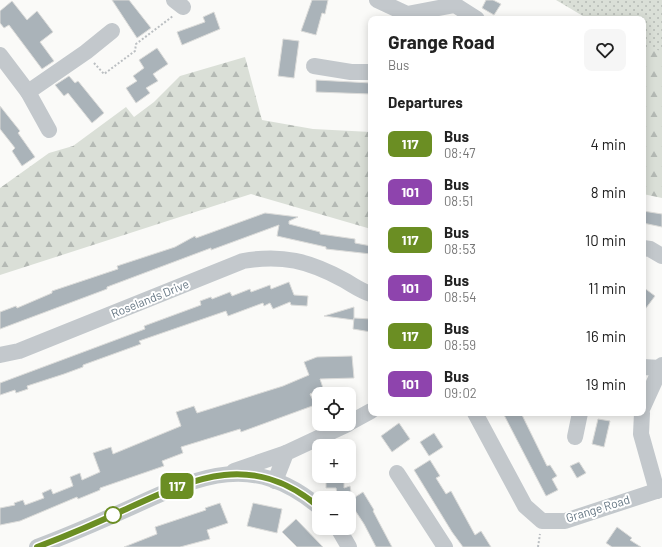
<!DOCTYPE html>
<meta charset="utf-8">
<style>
:root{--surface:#fff;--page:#f6f6f6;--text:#222;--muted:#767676}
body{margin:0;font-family:Barlow,sans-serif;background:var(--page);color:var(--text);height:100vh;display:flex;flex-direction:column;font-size:15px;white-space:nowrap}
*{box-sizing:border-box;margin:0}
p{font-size:13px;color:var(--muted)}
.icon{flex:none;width:22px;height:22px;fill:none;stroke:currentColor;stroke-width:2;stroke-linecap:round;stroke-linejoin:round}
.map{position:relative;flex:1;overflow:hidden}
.side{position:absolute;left:368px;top:16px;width:278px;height:400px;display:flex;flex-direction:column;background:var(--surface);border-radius:8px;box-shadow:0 2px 10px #0003}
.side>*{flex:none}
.badge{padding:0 8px;border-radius:6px;font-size:14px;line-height:26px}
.buttons{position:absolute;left:312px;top:387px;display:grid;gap:8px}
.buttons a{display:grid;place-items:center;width:44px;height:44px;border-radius:8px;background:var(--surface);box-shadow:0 2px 10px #0003;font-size:20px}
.map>.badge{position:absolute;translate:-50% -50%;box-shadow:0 0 0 2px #fff}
h2{padding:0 20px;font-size:15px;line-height:36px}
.round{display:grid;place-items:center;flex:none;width:42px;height:42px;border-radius:8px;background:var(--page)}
.summary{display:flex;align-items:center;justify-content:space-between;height:68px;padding:0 20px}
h1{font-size:19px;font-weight:700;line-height:30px}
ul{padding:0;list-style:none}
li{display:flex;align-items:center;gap:12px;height:48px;padding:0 20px}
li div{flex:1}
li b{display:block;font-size:15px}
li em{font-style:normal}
li .badge{min-width:44px;font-weight:700;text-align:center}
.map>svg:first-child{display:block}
</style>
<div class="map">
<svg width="662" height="547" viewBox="0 0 662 547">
<defs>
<pattern id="grass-dots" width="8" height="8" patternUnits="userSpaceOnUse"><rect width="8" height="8" fill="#dadfd7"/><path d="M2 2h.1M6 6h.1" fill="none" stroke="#b4b9b4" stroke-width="1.8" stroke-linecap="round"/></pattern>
<pattern id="forest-firs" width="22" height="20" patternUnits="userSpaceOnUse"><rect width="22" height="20" fill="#dadfd7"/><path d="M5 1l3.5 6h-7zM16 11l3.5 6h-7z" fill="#b4b9b4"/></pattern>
</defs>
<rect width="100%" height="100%" fill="#fafaf8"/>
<path fill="url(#grass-dots)" d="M556 0H662V53L643 47V19H588Z"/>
<g fill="url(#forest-firs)">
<path d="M643 47 662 51V198L643 194Z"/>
<path d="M245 57 262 120 313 129 371 132V229L251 194 0 275V188L49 153 73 146 126 107 134 117 154 102 180 76Z"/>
</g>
<g fill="#aab3b9" stroke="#dcdcda">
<path d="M112 0H129L151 28 137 38Z"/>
<path d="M312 0H328L325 14 322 13 316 35 301 31Z"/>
<path d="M486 0H493L501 4 494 15 482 8Z"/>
<path d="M12 1 27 20 37 11 53 32 40 42 54 61 42 69 9 25 4 28 0 23V11Z"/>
<path d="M214 12 220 29 182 45 177 32 205 22 203 17Z"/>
<path d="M283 39 299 41 294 78 278 76Z"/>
<path d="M157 48 168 64 153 74 158 81 146 88 150 93 136 103 126 88 137 81 133 76 144 68 139 60Z"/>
<path d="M69 76 75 83 78 81 104 113 92 123 68 93 64 96 55 85Z"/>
<path d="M316 80 371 83V94L316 92Z"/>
<path d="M0 106 20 131 18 133 35 157 22 166 12 151 15 148 0 129Z"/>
<path d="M643 211 662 214V227L643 223Z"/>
<path d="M265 213 298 217 289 221V224L320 232V234L355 239V243L371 246V254L326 249V247L277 236 279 225 211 250V248L107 287V289L0 329V312L16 306 17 308 52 293V291L118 269 117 266 175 247 195 236 196 238Z"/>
<path d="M289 282 294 295 308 296 307 306 291 305 290 302 273 309 270 303 264 306 263 303 228 316 226 311 139 341 141 344 83 365V367L64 374 27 386 28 389 16 393 15 390 0 395V383L145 329 144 326 201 305 200 301 211 297 212 299 230 292 232 296 250 289 251 292 270 285 271 289Z"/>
<path d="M643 287 655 296 643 312Z"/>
<path d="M354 307V320L324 316Z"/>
<path d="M354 318 371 319V332L353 329Z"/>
<path d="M352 356 354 378 320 379 323 388 310 394 315 405 241 432 240 429 181 447 183 453 162 461 164 466 100 488V490L78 499 77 497 20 521 0 525V508L15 505 14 503 23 500 25 505 44 498 42 493 51 489 53 494 73 486 70 477 80 473 82 480 100 472 93 453 111 447 113 454 181 426 176 412 194 406 197 413 283 386 309 375 304 362 317 357Z"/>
<path d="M503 413H521L547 466 550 465 557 476 552 479 558 490 546 496Z"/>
<path d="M598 419 610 421 604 447 592 444Z"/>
<path d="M399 423 410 439 392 452 381 436Z"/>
<path d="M434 433 443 447 429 456 420 442Z"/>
<path d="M430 460 440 476 436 478 446 494 451 491 475 535 481 531 491 547H463L452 532 414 470Z"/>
<path d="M579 462 586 473 577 478 570 466Z"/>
<path d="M326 476H344V488L350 486 352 498H338L336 488H326Z"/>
<path d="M363 492 374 510 373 511 392 547H376L364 524 349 501Z"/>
<path d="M220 503 228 523 207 530 210 539 180 547H124L157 534 155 527 206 510 205 508Z"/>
<path d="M253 503 282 509 277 533 247 526Z"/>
<path d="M296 519 323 547H297L282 532Z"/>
<path d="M617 527 632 538 630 540 641 547H612L606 543Z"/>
</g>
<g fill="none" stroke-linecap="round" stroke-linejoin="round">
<g stroke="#bbbfc2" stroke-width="2" stroke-dasharray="2 2" stroke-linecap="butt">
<path d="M94 63 104 74 135 51 136 44 173 16"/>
<path d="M538 547 540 534"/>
</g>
<g stroke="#c3c8cc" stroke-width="16">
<path d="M174 0 183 7"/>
<path d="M377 0 407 14 455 5 477 19"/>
<path d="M0 55 28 92 49 130"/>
<path d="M314 66 351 72H371"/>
<path d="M28 92 86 52 112 31"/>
<path d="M643 248 650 249 662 256"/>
<path d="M0 355 19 351 243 261C282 254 309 261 344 280 353 285 361 291 371 294"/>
<path d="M643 367 660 368"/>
<path d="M643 407 662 365"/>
<path d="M475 413 525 506 542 521H565L662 489"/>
<path d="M642 413 641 434 657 491"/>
<path d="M349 423 371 411"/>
<path d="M575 437 580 413"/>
<path d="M234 471 286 453"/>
<path d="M397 473 445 547"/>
<path d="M275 481 286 453 348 424"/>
<path d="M338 528 349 547"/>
<path d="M37 547C69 535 101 521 132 507 201 475 254 452 319 507"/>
</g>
</g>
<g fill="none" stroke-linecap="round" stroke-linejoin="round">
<g stroke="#fff" stroke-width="9">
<path id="line" d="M37 547C66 536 95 524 124 510 194 478 251 450 319 507"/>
</g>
<use href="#line" stroke="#6b8e23" stroke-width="6"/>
</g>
<circle fill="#fff" stroke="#6b8e23" stroke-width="2" cx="113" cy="515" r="8"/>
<g text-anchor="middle" stroke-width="4" stroke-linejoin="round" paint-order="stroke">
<g font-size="12" fill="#657683" stroke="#fff">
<text transform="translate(150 299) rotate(-22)" y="4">Roselands Drive</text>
<text transform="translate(598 509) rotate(-17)" y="4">Grange Road</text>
</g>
</g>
</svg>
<div class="buttons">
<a><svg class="icon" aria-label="locate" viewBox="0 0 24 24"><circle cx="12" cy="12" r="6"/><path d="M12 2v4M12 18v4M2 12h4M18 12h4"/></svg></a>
<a>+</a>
<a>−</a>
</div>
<b class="badge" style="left:177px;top:486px;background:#6b8e23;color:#fff">117</b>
<section class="side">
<div class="summary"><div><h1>Grange Road</h1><p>Bus</p></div><a class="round"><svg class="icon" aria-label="heart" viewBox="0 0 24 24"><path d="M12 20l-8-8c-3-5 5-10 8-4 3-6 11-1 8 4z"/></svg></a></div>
<h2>Departures</h2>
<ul>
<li><span class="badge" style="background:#6b8e23;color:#fff">117</span><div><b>Bus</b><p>08:47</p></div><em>4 min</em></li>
<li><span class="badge" style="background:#8e44ad;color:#fff">101</span><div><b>Bus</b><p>08:51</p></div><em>8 min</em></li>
<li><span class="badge" style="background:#6b8e23;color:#fff">117</span><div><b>Bus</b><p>08:53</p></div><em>10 min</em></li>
<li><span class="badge" style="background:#8e44ad;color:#fff">101</span><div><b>Bus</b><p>08:54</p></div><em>11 min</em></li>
<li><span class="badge" style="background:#6b8e23;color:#fff">117</span><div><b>Bus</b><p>08:59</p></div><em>16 min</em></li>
<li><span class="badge" style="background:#8e44ad;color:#fff">101</span><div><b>Bus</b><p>09:02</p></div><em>19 min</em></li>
</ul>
</section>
</div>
